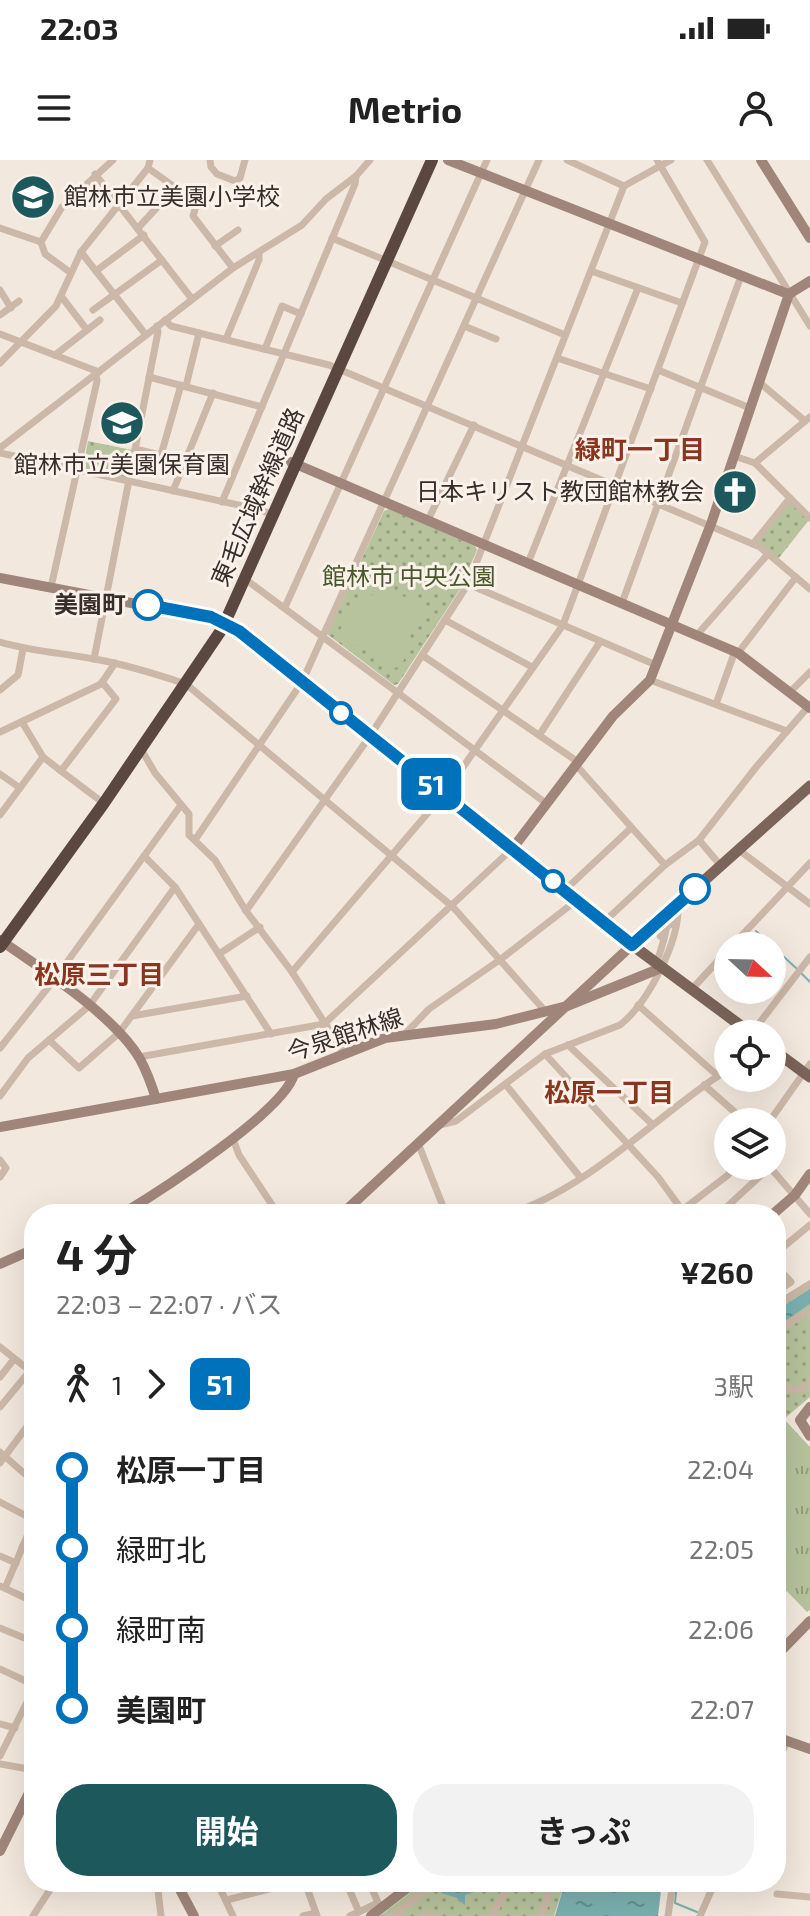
<!DOCTYPE html>
<html lang="ja">
<meta charset="utf-8">
<style>
:root{--surface:#fff;--page:#f2f2f2;--text:#222;--muted:#767676;--accent:#1d595c}
body{margin:0;font-family:"Exo 2","Noto Sans JP",sans-serif;background:var(--page);color:var(--text);height:100vh;display:flex;flex-direction:column;font-size:30px;white-space:nowrap}
*{box-sizing:border-box;margin:0}
p{font-size:26px;color:var(--muted)}
.icon{flex:none;width:44px;height:44px;fill:none;stroke:currentColor;stroke-width:2;stroke-linecap:round;stroke-linejoin:round}
.map{position:relative;flex:1;overflow:hidden}
.sheet{position:absolute;left:24px;top:1044px;width:762px;height:688px;display:flex;flex-direction:column;background:var(--surface);border-radius:32px;box-shadow:0 8px 32px #0002}
.sheet>*{flex:none}
.badge{padding:0 16px;border-radius:12px;font-size:28px;line-height:52px}
.needle{width:52px;rotate:112deg}
.tools{position:absolute;left:714px;top:772px;display:grid;gap:16px}
.tools a{display:grid;place-items:center;width:72px;height:72px;border-radius:50%;background:var(--surface);box-shadow:0 8px 32px #0002;font-size:40px}
.map>.badge{position:absolute;translate:-50% -50%;box-shadow:0 0 0 4px #fff}
.legs{display:flex;align-items:center;gap:12px;height:88px;padding:0 32px;font-size:26px}
.legs p{margin-inline-start:auto}
.summary{display:flex;align-items:center;justify-content:space-between;height:136px;padding:0 32px}
h1{font-size:44px;font-weight:700;line-height:60px}
.button{display:flex;gap:16px;margin-top:auto;padding:16px 32px}
.button a{flex:1;height:92px;border-radius:32px;background:var(--accent);color:#fff;font-size:32px;font-weight:700;line-height:92px;text-align:center}
.button a+a{background:var(--page);color:var(--text)}
ul{padding:0 32px;list-style:none}
li{display:flex;align-items:center;gap:28px;height:80px;font-size:30px}
li i{display:grid;place-items:center;width:12px;height:100%;margin:0 10px;background:currentColor}
li i::after{content:'';width:20px;height:20px;margin:-10px;border:6px solid;border-radius:50%;background:var(--surface)}
li p{margin-inline-start:auto}
li:first-child i{background:linear-gradient(#0000 50%,currentColor 0)}
li:last-child i{background:linear-gradient(currentColor 50%,#0000 0)}
.status{display:flex;justify-content:space-between;align-items:center;height:56px;padding:0 40px;background:var(--surface);direction:ltr}
.status svg{height:22px;fill:currentColor}
header{display:flex;justify-content:space-between;align-items:center;height:104px;padding:0 32px;background:var(--surface);font-size:36px;font-weight:700}
.map>svg:first-child{display:block}
</style>
<div class="status"><b>22:03</b><svg viewBox="0 0 49 12"><path d="M0 12V9h3v3zM5 12V6h3v6zM10 12V3h3v9zM15 12V0h3v12zM26 1h20v11H26zM47 4h2v5h-2z"/></svg></div>
<header><svg class="icon" aria-label="menu" viewBox="0 0 24 24"><path d="M4 6h16M4 12h16M4 18h16"/></svg>Metrio<svg class="icon" aria-label="person" viewBox="0 0 24 24"><circle cx="12" cy="8" r="4"/><path d="M4 21q1-7 8-7t8 7"/></svg></header>
<div class="map">
<svg width="810" height="1756" viewBox="0 0 810 1756">
<defs>
<pattern id="grass-tufts" width="24" height="20" patternUnits="userSpaceOnUse" patternTransform="scale(2)"><rect width="24" height="20" fill="#b7c39c"/><path d="M3 7l-1-3M5 7V3M7 7l1-3M15 17l-1-3M17 17v-4M19 17l1-3" fill="none" stroke="#969f7f"/></pattern>
<pattern id="park-dots" width="8" height="8" patternUnits="userSpaceOnUse" patternTransform="scale(2)"><rect width="8" height="8" fill="#b7c39c"/><path d="M2 2h.1M6 6h.1" fill="none" stroke="#969f7f" stroke-width="1.8" stroke-linecap="round"/></pattern>
<pattern id="water-ripples" width="26" height="14" patternUnits="userSpaceOnUse" patternTransform="scale(2)"><rect width="26" height="14" fill="#7bb1b1"/><path d="M2 4q2-2 4 0t4 0M15 11q2-2 4 0t4 0" fill="none" stroke="#669090"/></pattern>
</defs>
<rect width="100%" height="100%" fill="#f3e8dd"/>
<path fill="url(#grass-tufts)" d="M784 1259 810 1287V1450L807 1452 776 1420V1277Z"/>
<g fill="url(#park-dots)">
<path d="M88 281 132 290 126 318 83 308Z"/>
<path d="M790 341 809 360 778 399 758 382Z"/>
<path d="M389 349 475 386 477 390 460 429 398 524 394 525 327 474 384 351Z"/>
<path d="M810 1120V1237L784 1259 777 1278 776 1141Z"/>
<path d="M424 1722H565L554 1756H380Z"/>
</g>
<path fill="#b7c39c" d="M387 432 398 434 422 445 425 452 409 478 415 483 399 507 387 509 376 503 372 494 337 476C350 452 358 433 387 432Z"/>
<g fill="url(#water-ripples)">
<path d="M810 1129V1144L776 1167V1151Z"/>
<path d="M450 1722H486V1723L478 1731 465 1735V1745L457 1738 441 1733V1727Z"/>
<path d="M565 1722H662L658 1756H555Z"/>
</g>
<g fill="none" stroke-linecap="round" stroke-linejoin="round">
<g stroke="#7bb1b1" stroke-width="2">
<path d="M756 771 796 808"/>
<path d="M801 813 810 822"/>
<path d="M677 1722 675 1743 697 1752"/>
</g>
<g stroke="#ccb8a8" stroke-width="7">
<path d="M210 0 211 7 217 14 235 21 240 18 245 0"/>
<path d="M567 0 624 26"/>
<path d="M707 0 810 166"/>
<path d="M148 8 197 43 193 56 233 108"/>
<path d="M95 14 192 139"/>
<path d="M0 68 41 82"/>
<path d="M138 68 175 28"/>
<path d="M332 78 565 175"/>
<path d="M41 82 62 47 113 0"/>
<path d="M41 82 45 94 71 113"/>
<path d="M215 86 238 70"/>
<path d="M81 92 146 175"/>
<path d="M96 111 144 75"/>
<path d="M591 111 682 143"/>
<path d="M0 130 11 148"/>
<path d="M61 136 87 170"/>
<path d="M93 150 162 100"/>
<path d="M0 155 19 141"/>
<path d="M165 160 171 166 199 173 329 205 760 387 810 429"/>
<path d="M464 166 496 179"/>
<path d="M0 174 99 212"/>
<path d="M226 179 259 100V93"/>
<path d="M265 189 282 146 301 154"/>
<path d="M55 195 100 160"/>
<path d="M557 198 651 229"/>
<path d="M0 203 56 146 81 92 148 8 150 0"/>
<path d="M658 210 750 248"/>
<path d="M149 217 262 247"/>
<path d="M759 222 805 261"/>
<path d="M186 226 199 173"/>
<path d="M0 288 233 108 302 65 326 39 356 16 370 0"/>
<path d="M135 289 185 301"/>
<path d="M0 293 257 349 274 355"/>
<path d="M161 295 181 225"/>
<path d="M734 296 755 303 810 358"/>
<path d="M755 303 810 257"/>
<path d="M173 331 213 233"/>
<path d="M222 342 355 24 356 16"/>
<path d="M428 360 474 265"/>
<path d="M753 384 790 338"/>
<path d="M528 403 638 128"/>
<path d="M245 419 547 644"/>
<path d="M468 424 656 505"/>
<path d="M51 427 97 221 96 214"/>
<path d="M622 443 741 116"/>
<path d="M285 447 487 0"/>
<path d="M445 460 532 507"/>
<path d="M697 475 768 394"/>
<path d="M0 482C31 491 62 493 94 499 125 504 156 514 186 524L453 747 546 852"/>
<path d="M738 493 796 417"/>
<path d="M422 495 578 602"/>
<path d="M94 499 158 172 157 166"/>
<path d="M650 520 787 571"/>
<path d="M0 530 18 515 23 489"/>
<path d="M790 532 810 512"/>
<path d="M716 544 735 491"/>
<path d="M22 562 43 597 61 611"/>
<path d="M0 572 101 524 115 503"/>
<path d="M540 574 600 482"/>
<path d="M141 589 155 613 189 654V675L215 700 246 751 292 812 344 893"/>
<path d="M576 605 665 705"/>
<path d="M0 614 20 628"/>
<path d="M98 639 61 611 116 539 102 522"/>
<path d="M0 655 43 597"/>
<path d="M195 680 302 522 539 0"/>
<path d="M699 680 721 706"/>
<path d="M739 690 810 744"/>
<path d="M144 696 175 727 271 874"/>
<path d="M565 730 631 668"/>
<path d="M246 751 370 576 468 424 624 26 671 0"/>
<path d="M604 762 665 705 699 680 757 606 808 547"/>
<path d="M665 773H660V776L664 779 667 766 676 763"/>
<path d="M732 786 810 703"/>
<path d="M219 794 260 767"/>
<path d="M718 801 728 809"/>
<path d="M654 802 659 796 664 779"/>
<path d="M292 812 444 634 563 465 705 82 657 0"/>
<path d="M691 830 728 790"/>
<path d="M638 845 718 916"/>
<path d="M132 856 247 836"/>
<path d="M405 874 429 849 501 799 577 740"/>
<path d="M751 874 810 797"/>
<path d="M49 880 79 908 119 873 199 764"/>
<path d="M568 885 652 964"/>
<path d="M0 888 54 820 181 645"/>
<path d="M545 894 658 1017 682 1050"/>
<path d="M139 897 324 864 513 688"/>
<path d="M506 925 580 1017"/>
<path d="M704 925 746 962"/>
<path d="M0 936 28 898 89 846 175 727"/>
<path d="M769 962 810 904"/>
<path d="M440 965 456 961 545 894 620 865C648 843 680 781 678 745"/>
<path d="M233 979 239 995 278 1054"/>
<path d="M418 983 446 1054"/>
<path d="M0 1000 6 1008 0 1017"/>
<path d="M769 1006 810 1054"/>
<path d="M508 1054C586 1030 651 961 718 916L728 904"/>
<path d="M677 1054 728 1015 736 1006"/>
<path d="M719 1054 770 1007"/>
<path d="M776 1093 810 1065"/>
<path d="M776 1106 791 1122 776 1132"/>
<path d="M776 1145 810 1124"/>
<path d="M776 1172 810 1150"/>
<path d="M0 1187 34 1214"/>
<path d="M0 1217 14 1199"/>
<path d="M776 1219C788 1231 796 1234 810 1223"/>
<path d="M0 1247 34 1206"/>
<path d="M0 1292 34 1322"/>
<path d="M0 1303 34 1257"/>
<path d="M0 1342 34 1360 5 1428"/>
<path d="M22 1387 34 1392"/>
<path d="M0 1396 16 1403"/>
<path d="M0 1426 34 1442"/>
<path d="M0 1468 34 1482"/>
<path d="M0 1509 34 1525"/>
<path d="M0 1564 15 1568"/>
<path d="M0 1596 34 1528"/>
<path d="M776 1596 783 1590 787 1582"/>
<path d="M0 1604 34 1610"/>
<path d="M157 1722 161 1756"/>
<path d="M217 1722 233 1756"/>
<path d="M305 1722 317 1756"/>
<path d="M346 1722 359 1752"/>
<path d="M369 1722 380 1747"/>
<path d="M777 1734 810 1737"/>
<path d="M227 1740 296 1722"/>
<path d="M33 1756 55 1722"/>
<path d="M303 1756 316 1753"/>
<path d="M350 1756 378 1743"/>
<path d="M393 1756 438 1722"/>
<path d="M422 1756H437"/>
<path d="M492 1756 510 1722"/>
<path d="M541 1756 553 1722"/>
<path d="M668 1756 673 1722"/>
<path d="M700 1756 715 1722"/>
</g>
<g stroke="#a0867a" stroke-width="10">
<path d="M448 0 783 132 789 134 810 121"/>
<path d="M761 0 810 78"/>
<path d="M291 302 738 493 810 548"/>
<path d="M0 418 220 460"/>
<path d="M513 688 613 556 650 520 711 364 789 134"/>
<path d="M0 780C42 809 115 856 140 899 147 912 152 926 156 939"/>
<path d="M0 967 294 914 385 878 496 864 567 846 661 808"/>
<path d="M122 1054C157 1033 285 951 294 914"/>
<path d="M342 1054 632 785"/>
<path d="M773 1054 795 1035 810 1014"/>
<path d="M0 1104 34 1089"/>
<path d="M810 1247 800 1260 810 1276"/>
<path d="M776 1496 810 1461"/>
<path d="M776 1577 810 1589"/>
<path d="M0 1691 34 1623"/>
<path d="M176 1722 194 1756"/>
<path d="M371 1756 415 1722"/>
</g>
<g stroke="#7b6459" stroke-width="11">
<path d="M220 460 239 471 632 785 752 874"/>
<path d="M632 785 810 626"/>
<path d="M772 889 810 917"/>
</g>
<path stroke="#5a4740" stroke-width="12" d="M0 787 104 643 222 469 432 0"/>
</g>
<g fill="none" stroke-linecap="round" stroke-linejoin="round">
<g stroke="#fff" stroke-width="18">
<path id="line-1" d="M148 445 211 457 239 471 632 785 695 729"/>
</g>
<use href="#line-1" stroke="#0072bc" stroke-width="12"/>
</g>
<defs>
<g id="school-disc" transform="scale(2.3)"><circle r="9.5" fill="#1d595c" stroke="#faf2ea"/><path d="M0-5L7-2L0 1L-7-2ZM-4 1L0 2.5L4 1V4Q0 6-4 4Z" fill="#fff"/></g>
<g id="church-disc" transform="scale(2.3)"><circle r="9.5" fill="#1d595c" stroke="#faf2ea"/><path d="M-1.2-6h2.4v3.5h3.3v2.4h-3.3V6h-2.4V-.1h-3.3v-2.4h3.3Z" fill="#fff"/></g>
</defs>
<g fill-rule="evenodd">
<use href="#school-disc" x="33" y="37"/>
<use href="#school-disc" x="122" y="263"/>
<use href="#church-disc" x="735" y="332"/>
</g>
<g fill="#fff" stroke="#0072bc" stroke-width="4">
<circle cx="148" cy="445" r="14"/>
<circle cx="341" cy="553" r="10"/>
<circle cx="553" cy="721" r="10"/>
<circle cx="695" cy="729" r="14"/>
</g>
<g text-anchor="middle" stroke-width="6" stroke-linejoin="round" paint-order="stroke">
<g font-size="24" fill="#392d29" stroke="#faf2ea" text-anchor="start">
<text x="64" y="45">館林市立美園小学校</text>
<text x="122" y="313" text-anchor="middle">館林市立美園保育園</text>
<text x="704" y="340" text-anchor="end">日本キリスト教団館林教会</text>
</g>
<g font-size="24" fill="#392d29" stroke="#faf2ea">
<text transform="translate(258 337) rotate(-66)" y="8">東毛広域幹線道路</text>
<text transform="translate(345 875) rotate(-18)" y="8">今泉館林線</text>
</g>
<g font-size="24" fill="#49582c" stroke="#faf2ea">
<text x="409" y="425">館林市 中央公園</text>
</g>
<g font-size="24" font-weight="bold" fill="#392d29" stroke="#faf2ea" text-anchor="end">
<text x="126" y="453">美園町</text>
</g>
<g font-size="26" font-weight="bold" fill="#8a351f" stroke="#faf2ea">
<text x="640" y="299">緑町一丁目</text>
<text x="99" y="824">松原三丁目</text>
<text x="609" y="942">松原一丁目</text>
</g>
</g>
</svg>
<div class="tools">
<a><svg class="needle" viewBox="-14 -14 28 28"><path d="M0-13l5 13h-10z" fill="#e53935"/><path d="M0 13l5-13h-10z" fill="#767676"/></svg></a>
<a><svg class="icon" aria-label="locate" viewBox="0 0 24 24"><circle cx="12" cy="12" r="6"/><path d="M12 2v4M12 18v4M2 12h4M18 12h4"/></svg></a>
<a><svg class="icon" aria-label="layers" viewBox="0 0 24 24"><path d="M12 4l9 5-9 5-9-5zM3 14l9 5 9-5"/></svg></a>
</div>
<b class="badge" style="left:431px;top:624px;background:#0072bc;color:#fff">51</b>
<section class="sheet">
<div class="summary"><div><h1>4 分</h1><p>22:03 – 22:07 · バス</p></div><b>¥260</b></div>
<div class="legs"><svg class="icon" aria-label="walk" viewBox="0 0 24 24"><circle cx="13" cy="4" r="2"/><path d="M13 8l-2 6 4 7M11 14l-3 7M7 12l3-4h3l4 4"/></svg>1<svg class="icon" aria-label="forward" viewBox="0 0 24 24"><path d="M9 5l7 7-7 7"/></svg><b class="badge" style="background:#0072bc;color:#fff">51</b><p>3駅</p></div>
<ul>
<li><i style="color:#0072bc"></i><b>松原一丁目</b><p>22:04</p></li>
<li><i style="color:#0072bc"></i><span>緑町北</span><p>22:05</p></li>
<li><i style="color:#0072bc"></i><span>緑町南</span><p>22:06</p></li>
<li><i style="color:#0072bc"></i><b>美園町</b><p>22:07</p></li>
</ul>
<div class="button"><a>開始</a><a>きっぷ</a></div>
</section>
</div>
